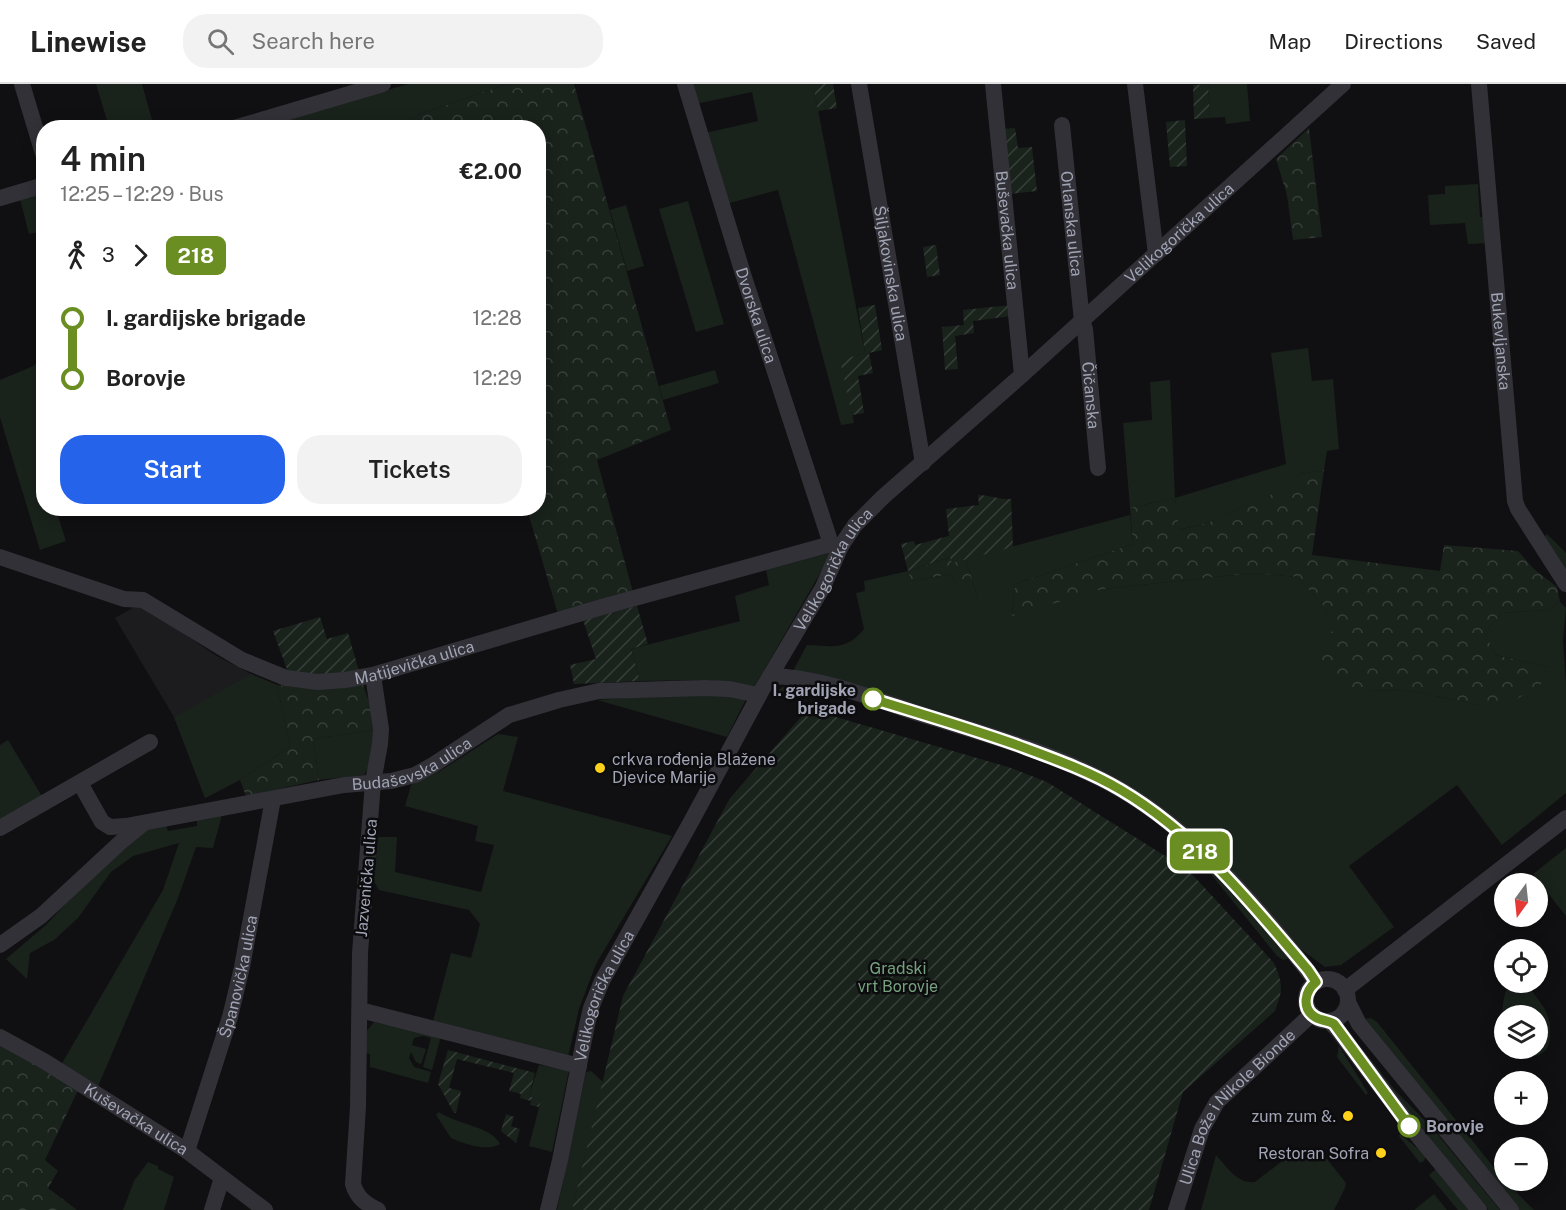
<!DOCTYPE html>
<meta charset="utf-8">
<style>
:root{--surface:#fff;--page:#f2f2f2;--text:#222;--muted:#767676;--line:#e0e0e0;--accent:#2563eb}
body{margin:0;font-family:"Public Sans",sans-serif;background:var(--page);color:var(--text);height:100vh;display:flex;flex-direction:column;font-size:22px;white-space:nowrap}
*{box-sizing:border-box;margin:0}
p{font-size:20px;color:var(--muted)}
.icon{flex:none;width:33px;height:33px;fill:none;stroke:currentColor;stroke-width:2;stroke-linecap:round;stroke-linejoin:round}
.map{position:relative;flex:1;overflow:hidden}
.side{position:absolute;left:36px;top:36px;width:510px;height:396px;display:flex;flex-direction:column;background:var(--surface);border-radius:24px;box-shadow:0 3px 15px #0003}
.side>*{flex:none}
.badge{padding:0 12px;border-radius:9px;font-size:21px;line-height:39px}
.needle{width:39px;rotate:195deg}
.tools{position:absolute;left:1494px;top:789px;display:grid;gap:12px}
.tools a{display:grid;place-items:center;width:54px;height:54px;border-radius:50%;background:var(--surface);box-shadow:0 3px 15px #0003;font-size:30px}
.map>.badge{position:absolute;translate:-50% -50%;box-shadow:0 0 0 3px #fff}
.legs{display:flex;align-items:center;gap:9px;height:66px;padding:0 24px;font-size:20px}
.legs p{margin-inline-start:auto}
.summary{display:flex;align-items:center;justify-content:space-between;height:102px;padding:0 24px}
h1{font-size:33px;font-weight:600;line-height:45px}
.action{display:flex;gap:12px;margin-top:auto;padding:12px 24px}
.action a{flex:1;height:69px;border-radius:24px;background:var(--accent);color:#fff;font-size:24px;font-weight:600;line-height:69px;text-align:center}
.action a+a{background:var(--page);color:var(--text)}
ul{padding:0 24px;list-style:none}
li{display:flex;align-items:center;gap:21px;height:60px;font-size:22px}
li i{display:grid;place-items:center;width:9px;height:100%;margin:0 8px;background:currentColor}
li i::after{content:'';width:15px;height:15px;margin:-8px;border:4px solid;border-radius:50%;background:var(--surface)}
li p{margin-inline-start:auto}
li:first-child i{background:linear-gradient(#0000 50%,currentColor 0)}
li:last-child i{background:linear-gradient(currentColor 50%,#0000 0)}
header{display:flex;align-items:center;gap:36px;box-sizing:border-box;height:84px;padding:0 30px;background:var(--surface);border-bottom:2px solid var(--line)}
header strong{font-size:28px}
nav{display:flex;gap:33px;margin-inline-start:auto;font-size:21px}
.search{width:420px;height:54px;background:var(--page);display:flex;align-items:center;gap:15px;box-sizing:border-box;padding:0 21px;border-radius:24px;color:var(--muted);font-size:22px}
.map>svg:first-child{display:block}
</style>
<header>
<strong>Linewise</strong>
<div class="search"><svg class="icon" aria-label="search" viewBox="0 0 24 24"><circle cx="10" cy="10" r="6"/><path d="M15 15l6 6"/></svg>Search here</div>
<nav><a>Map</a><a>Directions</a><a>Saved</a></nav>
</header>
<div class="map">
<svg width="1566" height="1126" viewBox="0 0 1566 1126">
<defs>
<pattern id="forest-crowns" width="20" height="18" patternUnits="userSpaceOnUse" patternTransform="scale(1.5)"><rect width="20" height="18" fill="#1a221c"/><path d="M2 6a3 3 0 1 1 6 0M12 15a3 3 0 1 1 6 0" fill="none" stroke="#383f3b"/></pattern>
<pattern id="garden-furrows" width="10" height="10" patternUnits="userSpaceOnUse" patternTransform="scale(1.5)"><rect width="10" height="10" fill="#1a221c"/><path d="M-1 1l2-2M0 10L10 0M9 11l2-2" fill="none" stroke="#383f3b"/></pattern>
</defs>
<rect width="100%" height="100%" fill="#101012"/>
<path fill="#1c1c1f" d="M140 520 215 571 251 590 277 601 240 696 205 714 174 633 115 534Z"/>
<g fill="#1a221c">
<path d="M96 0H142L154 43H109Z"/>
<path d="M408 0H507L409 34 412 43 254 44Z"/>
<path d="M690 0H813L865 269 841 276 854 339 841 341 778 106 726 120 705 49 758 37 752 8 696 20Z"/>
<path d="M1208 0H1247L1250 37 1226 40 1225 33 1210 34Z"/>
<path d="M1478 100 1480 133H1487L1489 159 1468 160 1465 139 1430 141 1428 111 1445 110V102Z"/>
<path d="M43 104V147L29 150 19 111Z"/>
<path d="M688 117 724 240 696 248 659 125Z"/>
<path d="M626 121 644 182 627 187 610 126Z"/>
<path d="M1308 264 1312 297 1333 295 1339 365 1327 367 1324 386 1300 390 1282 406 1207 439 1178 446 1175 414 1130 424 1123 339 1152 336 1150 298 1170 296 1175 414 1286 380 1271 269Z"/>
<path d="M43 276 44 424 61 425 56 426 66 457 40 466 0 333V296L31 283Z"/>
<path d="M715 286 719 299 663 316 659 302Z"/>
<path d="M1130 431 1133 460 1015 500 1012 531 1103 505 1252 489 1297 493 1323 521 1365 607 1407 606 1479 621 1548 583 1495 571 1485 548 1502 529 1547 526 1560 518 1566 524 1563 557 1566 600V709L1502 761 1457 701 1349 782 1394 843 1341 881 1325 883 1298 863 1120 701 793 587 807 561C833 562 846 567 864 545L856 509 865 507 864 497 908 487 911 497 951 490 965 514 977 512 966 475Z"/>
<path d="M1547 450 1566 469V488L1542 456Z"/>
<path d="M829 469 830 472 755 602 706 596 640 597 631 565 740 537 735 512 769 501 766 486Z"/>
<path d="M251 590 277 601 290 663 240 696 205 714 174 633Z"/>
<path d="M783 603 807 604 837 610 821 611 776 607Z"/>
<path d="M665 611H725L746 615 727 653 597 616Z"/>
<path d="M373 646C374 662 373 677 364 691L319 696 313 655Z"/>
<path d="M498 650 518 653 503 707 672 752 596 880 579 925 568 973 433 937 451 869 471 874 480 840 469 826 379 806 373 796 376 753H397L395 788 481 808 494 761 475 757 478 742 405 722 411 701 440 687Z"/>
<path d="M8 656 43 714 0 738V661Z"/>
<path d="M222 731 213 764 196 763 178 814 97 1005 61 981 163 806 179 759 133 772 111 788 78 834 54 856 30 869 27 895 6 875 46 841 84 800 143 747 166 741 168 747 197 742V735Z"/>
<path d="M1165 752H1173L1214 787 1286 870 1288 875 1283 876 1277 872 1210 789Z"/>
<path d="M1566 764V832L1533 790Z"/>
<path d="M1510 899H1525C1538 915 1552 928 1550 950 1550 960 1548 966 1540 971 1532 973 1528 971 1522 965L1538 964V932H1504V940C1501 927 1503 909 1510 899Z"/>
<path d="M1371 934 1377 938 1504 1096 1534 1126H1516L1363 935Z"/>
<path d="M374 938 439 952 440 956 432 986 423 983 431 954 423 952 414 954 412 961 426 965 421 980 416 978 411 968 409 974 414 983 431 988 428 999 370 983V970L364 969 366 948Z"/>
<path d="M1346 945 1395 1006 1433 1045 1500 1126H1488L1411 1031Z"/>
<path d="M1339 962 1368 1009 1366 1011 1337 973Z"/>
<path d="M539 981 569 986 552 1068 529 1062 541 1016 529 1012Z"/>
<path d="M591 987 603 998 572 1126H557L586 988Z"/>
<path d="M439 1028C456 1040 493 1043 500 1060 488 1068 464 1060 451 1054L436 1031Z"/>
<path d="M1400 1050 1423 1069 1426 1072 1424 1077 1420 1079 1399 1052Z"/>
<path d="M1295 1067 1327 1075 1346 1099 1345 1104 1334 1126H1201L1216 1071C1227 1083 1237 1100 1255 1098Z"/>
<path d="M148 1078 158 1082V1085L174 1093 164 1126H123L134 1097Z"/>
<path d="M1436 1085 1470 1126H1458L1429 1091Z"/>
<path d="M1434 1110 1447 1126H1414Z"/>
</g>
<g fill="url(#forest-crowns)">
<path d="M507 0H574L671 346 597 376 633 508 558 530 527 425 538 424V44L412 43 409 34Z"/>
<path d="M1309 44 1322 153 1293 156 1287 111 1276 75Z"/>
<path d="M1324 386 1312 471 1440 487 1444 461 1518 467 1534 485 1557 503 1560 518 1547 526 1502 529 1485 548 1495 571 1548 583 1544 598 1517 615 1479 621 1407 606 1365 607 1335 602 1327 594 1314 568 1334 545 1323 521 1297 493 1252 489 1103 505 1012 532 1015 500 1133 460 1130 424 1175 414 1179 446 1207 439 1281 406 1300 390Z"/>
<path d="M951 473 952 478 966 475 977 512 965 515 951 490 911 497 908 487Z"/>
<path d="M277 601 302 604 363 601 370 620 373 646 313 655 319 696 246 712 240 696 290 663Z"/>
<path d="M0 959 79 1004 45 1076 58 1087 48 1104 77 1126H0Z"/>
</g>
<g fill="url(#garden-furrows)">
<path d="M813 0H833L837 24 818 27Z"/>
<path d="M1208 0 1210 34 1194 35 1193 1Z"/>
<path d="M1185 36 1187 82 1170 83 1166 38Z"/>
<path d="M1015 44 1018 64 1032 63 1037 107 1010 110 1003 45Z"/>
<path d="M936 161 940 191 927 193 923 163Z"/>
<path d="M875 221 882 266 869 269 873 289 858 292 864 329 852 331 840 276 865 269 858 224Z"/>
<path d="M1011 221 1012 232 973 237 974 249 955 252 958 285 945 286 942 243 964 241 963 226Z"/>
<path d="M978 411C990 411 999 416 1011 415L1013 463 952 479 950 473 908 487 901 460 914 457 915 461 949 452 946 425 979 421Z"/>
<path d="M637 522 648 560 631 565 640 597 574 600 570 581 596 575 583 536Z"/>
<path d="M320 533 327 555 348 549 359 587 334 592 288 588 273 547Z"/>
<path d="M808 625 1008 683 1047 698 1189 787 1274 879C1283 899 1283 906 1275 927L1183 1008 1149 1126H572L623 912 730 714Z"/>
<path d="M448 966 535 989 529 1012 541 1016 539 1023 530 1021 531 1017 520 1014 521 1010 509 1007 514 989 457 975 449 1004 461 1007 456 1029H454L438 1000Z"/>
<path d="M506 1030 514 1033 511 1042 520 1045 516 1059 501 1047Z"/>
</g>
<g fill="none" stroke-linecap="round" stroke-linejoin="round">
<g stroke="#313137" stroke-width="16">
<path d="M22 0 44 73"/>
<path id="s1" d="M685 0 744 193 831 460"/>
<path id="s2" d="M859 0 923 379"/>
<path id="s3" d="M993 0 1022 291"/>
<path d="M1135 0 1156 170"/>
<path id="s4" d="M1479 0 1515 417 1518 425 1566 500"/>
<path id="s5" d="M1062 41 1082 237 1085 245 1098 384"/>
<path d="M234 44 383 0"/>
<path d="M0 114 44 101"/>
<path id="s6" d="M0 473 124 515 143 516 242 576 286 594 318 598 345 596 373 591 602 523 831 460 841 462"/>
<path d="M373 591 381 645 380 660 373 698 360 869 358 1023 353 1100C357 1114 366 1120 378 1126"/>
<path d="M770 592C822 593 874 615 923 631 985 650 1050 668 1107 698 1170 731 1222 784 1268 838 1284 857 1301 877 1316 898"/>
<path id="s7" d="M80 699 102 738 110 743 126 742 344 701 391 697 415 691 433 681 509 631 559 616 599 607 705 604 729 605 759 611"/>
<path d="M0 744 150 658"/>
<path d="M0 861 41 832 123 756 144 739"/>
<circle cx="1327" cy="916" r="21"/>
<path d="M1345 906 1566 734"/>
<path d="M1348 918 1359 940 1511 1126"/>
<path d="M360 926 579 982"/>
<path d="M1329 937 1337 945 1413 1046 1479 1126"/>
<path id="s8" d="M0 953 44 977 187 1067 265 1126"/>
<path id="s9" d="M187 1067 230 933 242 883 273 715"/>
<path d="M212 1126 222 1094"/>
<path id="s10" d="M548 1126 560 1076 587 941 591 924 602 897 692 736 763 604 823 503 841 462 855 441 883 413 1022 291 1343 0"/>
<path id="s11" d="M1176 1126 1202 1045 1217 1018 1312 930"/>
</g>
</g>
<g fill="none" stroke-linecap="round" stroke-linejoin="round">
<g stroke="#fff" stroke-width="14">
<path id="line-1" d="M873 615C921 630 969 644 1017 661 1052 674 1089 687 1121 706 1197 751 1252 820 1308 886L1316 898C1305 907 1301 924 1315 933 1321 937 1328 936 1334 940L1409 1042"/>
</g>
<use href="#line-1" stroke="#6b8e23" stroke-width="9"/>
</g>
<g fill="#fff" stroke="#6b8e23" stroke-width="3">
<circle cx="873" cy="615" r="10"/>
<circle cx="1409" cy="1042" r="10"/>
</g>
<g fill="#ffd11b" stroke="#0c0b0d" stroke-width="2">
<circle cx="600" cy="684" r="6"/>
<circle cx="1348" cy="1032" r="6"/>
<circle cx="1381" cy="1069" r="6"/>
</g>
<g text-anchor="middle" stroke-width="5" stroke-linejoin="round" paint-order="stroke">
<g font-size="16" fill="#a0a4b4" stroke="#0c0b0d">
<text dy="6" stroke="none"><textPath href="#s5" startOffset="99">Orlanska ulica</textPath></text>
<text dy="6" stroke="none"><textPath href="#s3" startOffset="147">Buševačka ulica</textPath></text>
<text dy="6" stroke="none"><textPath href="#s10" startOffset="1194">Velikogorička ulica</textPath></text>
<text dy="6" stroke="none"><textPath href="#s2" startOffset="192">Šiljakovinska ulica</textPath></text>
<text dy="6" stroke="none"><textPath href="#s1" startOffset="242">Dvorska ulica</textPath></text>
<text dy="6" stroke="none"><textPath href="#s4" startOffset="258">Bukevljanska</textPath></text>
<text dy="6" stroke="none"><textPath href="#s5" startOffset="272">Čičanska</textPath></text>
<text dy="6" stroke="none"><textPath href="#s10" startOffset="708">Velikogorička ulica</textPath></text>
<text dy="6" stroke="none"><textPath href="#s6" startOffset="444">Matijevička ulica</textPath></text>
<text dy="6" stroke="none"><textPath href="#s7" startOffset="364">Budaševska ulica</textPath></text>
<text transform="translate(366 794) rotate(-85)" y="6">Jazvenička ulica</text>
<text dy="6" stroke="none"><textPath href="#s9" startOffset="182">Španovička ulica</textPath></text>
<text dy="6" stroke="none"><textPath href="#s10" startOffset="222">Velikogorička ulica</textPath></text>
<text dy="6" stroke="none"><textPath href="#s11" startOffset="123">Ulica Bože i Nikole Bionde</textPath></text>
<text dy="6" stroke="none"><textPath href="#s8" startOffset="159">Kuševačka ulica</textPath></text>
</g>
<g font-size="16" font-weight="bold" fill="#a0a4b4" stroke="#0c0b0d" text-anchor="end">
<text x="856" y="612">I. gardijske<tspan x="856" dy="18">brigade</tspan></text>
<text x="1426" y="1048" text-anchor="start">Borovje</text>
</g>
<g font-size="16" fill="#a0a4b4" stroke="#0c0b0d" text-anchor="end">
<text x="612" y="681" text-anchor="start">crkva rođenja Blažene<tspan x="612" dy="18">Djevice Marije</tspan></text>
<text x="1336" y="1038">zum zum &amp;.</text>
<text x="1369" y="1075">Restoran Sofra</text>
</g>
<g font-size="16" fill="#75a17e" stroke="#0c0b0d">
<text x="898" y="890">Gradski<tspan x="898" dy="18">vrt Borovje</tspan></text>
</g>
</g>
</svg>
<div class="tools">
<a><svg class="needle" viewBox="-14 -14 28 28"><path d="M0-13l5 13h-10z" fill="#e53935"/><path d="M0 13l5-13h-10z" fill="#767676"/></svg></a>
<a><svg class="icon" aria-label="locate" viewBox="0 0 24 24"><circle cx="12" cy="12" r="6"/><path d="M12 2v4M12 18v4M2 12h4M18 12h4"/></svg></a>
<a><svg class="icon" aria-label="layers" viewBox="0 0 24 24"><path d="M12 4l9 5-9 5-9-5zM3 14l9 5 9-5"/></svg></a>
<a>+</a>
<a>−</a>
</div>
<b class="badge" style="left:1200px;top:767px;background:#6b8e23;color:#fff">218</b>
<section class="side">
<div class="summary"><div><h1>4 min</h1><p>12:25 – 12:29 · Bus</p></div><b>€2.00</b></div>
<div class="legs"><svg class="icon" aria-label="walk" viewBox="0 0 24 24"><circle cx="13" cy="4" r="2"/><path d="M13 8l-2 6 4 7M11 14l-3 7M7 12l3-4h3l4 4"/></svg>3<svg class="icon" aria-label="forward" viewBox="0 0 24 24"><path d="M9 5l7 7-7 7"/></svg><b class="badge" style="background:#6b8e23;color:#fff">218</b></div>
<ul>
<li><i style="color:#6b8e23"></i><b>I. gardijske brigade</b><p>12:28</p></li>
<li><i style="color:#6b8e23"></i><b>Borovje</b><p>12:29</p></li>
</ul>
<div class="action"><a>Start</a><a>Tickets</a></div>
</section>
</div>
